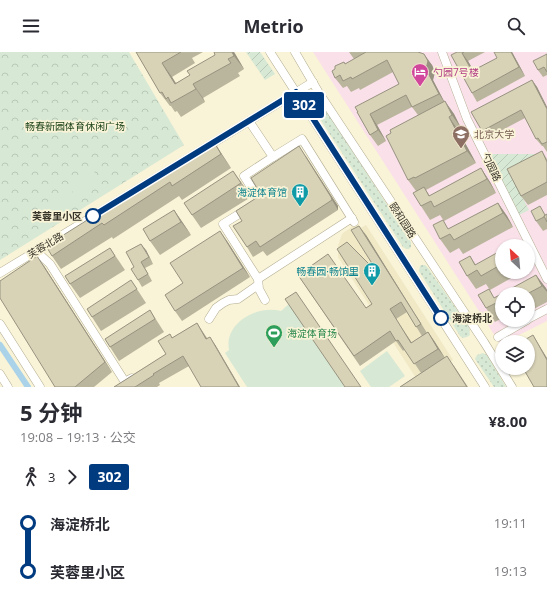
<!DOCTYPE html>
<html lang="zh">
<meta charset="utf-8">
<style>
:root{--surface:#fff;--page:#f7f7f7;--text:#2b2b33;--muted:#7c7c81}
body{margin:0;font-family:"Open Sans","Noto Sans SC",sans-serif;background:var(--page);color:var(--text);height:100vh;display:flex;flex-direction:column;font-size:15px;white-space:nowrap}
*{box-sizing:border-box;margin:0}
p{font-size:13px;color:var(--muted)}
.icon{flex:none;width:22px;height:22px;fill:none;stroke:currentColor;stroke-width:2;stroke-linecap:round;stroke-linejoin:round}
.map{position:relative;height:335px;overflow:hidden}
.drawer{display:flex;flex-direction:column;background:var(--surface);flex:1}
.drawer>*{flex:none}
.badge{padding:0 8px;border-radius:3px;font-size:14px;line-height:26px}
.needle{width:26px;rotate:334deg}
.controls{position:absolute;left:495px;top:187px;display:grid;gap:8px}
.controls a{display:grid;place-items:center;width:40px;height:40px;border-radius:50%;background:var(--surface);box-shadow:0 1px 3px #0004;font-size:20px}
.map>.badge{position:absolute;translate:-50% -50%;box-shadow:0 0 0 2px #fff}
.legs{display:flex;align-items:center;gap:6px;height:44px;padding:0 20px;font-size:13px}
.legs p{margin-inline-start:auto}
.overview{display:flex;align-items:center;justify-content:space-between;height:68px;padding:0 20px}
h1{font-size:22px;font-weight:700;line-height:30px}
ul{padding:0 20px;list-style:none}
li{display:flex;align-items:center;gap:14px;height:48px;font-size:15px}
li i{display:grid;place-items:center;width:6px;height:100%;margin:0 5px;background:currentColor}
li i::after{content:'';width:10px;height:10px;margin:-5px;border:3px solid;border-radius:50%;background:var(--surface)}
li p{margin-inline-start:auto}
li:first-child i{background:linear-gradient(#0000 50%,currentColor 0)}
li:last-child i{background:linear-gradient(currentColor 50%,#0000 0)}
header{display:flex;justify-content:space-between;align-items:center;height:52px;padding:0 20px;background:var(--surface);font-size:18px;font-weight:700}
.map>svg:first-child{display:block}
</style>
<header><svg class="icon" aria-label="menu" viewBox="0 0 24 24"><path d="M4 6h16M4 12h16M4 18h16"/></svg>Metrio<svg class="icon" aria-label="search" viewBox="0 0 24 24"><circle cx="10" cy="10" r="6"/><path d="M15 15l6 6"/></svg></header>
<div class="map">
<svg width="547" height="335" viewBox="0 0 547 335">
<defs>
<pattern id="grass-dots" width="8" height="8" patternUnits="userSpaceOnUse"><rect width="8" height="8" fill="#d7e9d5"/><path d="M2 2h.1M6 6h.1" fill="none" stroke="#b9c8b7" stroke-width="1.8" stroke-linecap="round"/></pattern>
<pattern id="forest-crowns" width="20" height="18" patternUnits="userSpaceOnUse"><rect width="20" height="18" fill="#d7e9d5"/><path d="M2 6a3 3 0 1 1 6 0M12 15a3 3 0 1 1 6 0" fill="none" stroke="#b9c8b7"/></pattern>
<pattern id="garden-furrows" width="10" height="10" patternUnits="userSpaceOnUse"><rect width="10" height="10" fill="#d7e9d5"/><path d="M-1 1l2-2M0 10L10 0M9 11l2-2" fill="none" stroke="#b9c8b7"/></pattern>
</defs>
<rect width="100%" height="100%" fill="#f9f3d7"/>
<path fill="#f1e9c5" d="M357 171 361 176 366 173 453 308 418 329 338 205V194L342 182Z"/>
<path fill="#fae1e9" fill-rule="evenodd" d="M313 0H547V269L505 290H502L500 292ZM502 194H528V220H502ZM502 242H528V268H502Z"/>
<g fill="url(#grass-dots)">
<path d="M314 47 319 48 321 50 411 190V195L409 197H406L403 195 311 53 310 51Z"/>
<path d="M422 213H425L428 216 469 275 470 283 467 285 463 286 460 284 419 219 420 214Z"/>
<path d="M483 301 487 303 506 335H494L475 307 477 303Z"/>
</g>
<path fill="url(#forest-crowns)" d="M0 0H129L184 93 0 208Z"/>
<g fill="url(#garden-furrows)">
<path d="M246 0H260L275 22 265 28Z"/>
<path d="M491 102H534L540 111 512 125 529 158 519 163 491 109Z"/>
</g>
<g fill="#d7e9d5">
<path d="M92 117 101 129 78 147 69 135Z"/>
<path d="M68 135 78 147 55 165 45 152Z"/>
<path d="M289 252 345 335H247L225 301 229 298C224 271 257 253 281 259Z"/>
<path d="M387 299 405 324 389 335H371L360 319Z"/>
</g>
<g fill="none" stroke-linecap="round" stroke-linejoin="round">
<path stroke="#aad3e9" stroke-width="6" d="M0 293 28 335"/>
<g stroke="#b2ac91" stroke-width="9">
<g id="minor">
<path d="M270 0 485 335"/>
<path d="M295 0 319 41 484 290 512 335"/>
<path d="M442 0 467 67 547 227"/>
<path d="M249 69 273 105 244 124 260 149 223 172 258 227 259 237 265 248"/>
<path d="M273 105 302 87 354 170"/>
<path d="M36 199 50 212 125 330 132 326"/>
<path d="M0 221 313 30"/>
<path d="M258 227 352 166"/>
<path d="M209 267 216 256 223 251 229 248 238 247 258 233"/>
<path d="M528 267 547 257"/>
<path d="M0 272 40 335"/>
<path d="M498 285 527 268"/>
<path d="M0 322 8 335"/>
</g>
</g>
<use href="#minor" stroke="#fff" stroke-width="8"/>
</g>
<g fill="#bab59d" fill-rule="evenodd">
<path d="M136 0H203L192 6 195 11 172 25 176 31 234 0 244 17 238 21 240 24 203 46 205 50 181 65 177 59 175 60 171 54H170L160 41Z"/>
<path d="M349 0H420L432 13 435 20 433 28 444 49 454 62 461 76 458 78 476 111 426 138 430 144 481 116 490 130 496 141 444 169 440 163 430 168 421 154 416 139 408 128 391 81 418 63 412 55 377 73 386 89 378 94 370 83 357 60 399 32 393 20 360 38 359 36 351 40 347 34 343 36 335 26 345 12 354 7Z"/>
<path d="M457 0H485L468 9 473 18 512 0 525 24 477 50 472 41Z"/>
<path d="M547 2V23L543 25 538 18Z"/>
<path d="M532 28 537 35 547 55V100L543 94H542L536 87 525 66 487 86 482 79Z"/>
<path d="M214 90 231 116 182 148 179 144 113 187 112 185 61 217 52 204 94 167Z"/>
<path d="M542 99 547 107V143L528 153 521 144Z"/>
<path d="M306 104 338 154V158L267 204 263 199 253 205 247 195 261 143Z"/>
<path d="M233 119 251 145 201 176 192 163Z"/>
<path d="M498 151 507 164 513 175 463 202 459 196 450 201 440 187 449 177Z"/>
<path d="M174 158 191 183 160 203 150 189Z"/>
<path d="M546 162H547V177L543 179 536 169Z"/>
<path d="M366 183 427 281 428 280 445 306 454 314 468 335H400L421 321 405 297 403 299 396 289 360 314 298 223 366 256 372 252 371 214 373 213ZM407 260 422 284 411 291 396 267Z"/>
<path d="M227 189 250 225 182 269 175 259 183 231Z"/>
<path d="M110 196 125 218 80 246 70 232Z"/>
<path d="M146 198 153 212 145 216 152 229 142 235 138 228 134 215Z"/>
<path d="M502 198V220H522L490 238 486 232 476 237 467 224 470 204 476 213Z"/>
<path d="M528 203 534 213 528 217Z"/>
<path d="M44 214 112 320 94 335H55Z"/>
<path d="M536 223 547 238V250L528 260V242H502V266L495 270 486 256 495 246Z"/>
<path d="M131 228 146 251 101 279 92 265Z"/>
<path d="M150 258 164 280 119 309 110 295Z"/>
<path d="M507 268H514L509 271Z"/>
<path d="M197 271 207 286 216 294 189 314 159 331 160 333 157 335H114L166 302 170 282 172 286Z"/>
</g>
<g fill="#979380">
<path d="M232 0H234L244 17 234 4Z"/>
<path d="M511 0H512L525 24 519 15Z"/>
<path d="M462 1 468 9 478 27 472 19Z"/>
<path d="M424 2 432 13 435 20 433 28 446 53 439 42 426 17Z"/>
<path d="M162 11 172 25 184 45 175 32Z"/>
<path d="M532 28 537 35 547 55V57Z"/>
<path d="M193 32 203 46 205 50 196 37Z"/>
<path d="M445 49 454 62 461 76 452 63Z"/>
<path d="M370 62 377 73 386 89 378 78Z"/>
<path d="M449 65 458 78 476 111 467 99Z"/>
<path d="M214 90 223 104 231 116 221 102Z"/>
<path d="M299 94 338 154V158L332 148Z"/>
<path d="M481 116 490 130 496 141 487 127Z"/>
<path d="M233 119 243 133 251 145 241 131Z"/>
<path d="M498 151 507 164 513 175 503 161Z"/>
<path d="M174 158 183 171 191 183 181 170Z"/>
<path d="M359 174 366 183 427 282 421 272Z"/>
<path d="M220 179 227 189 250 225 243 216Z"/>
<path d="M141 192 146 198 153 212 149 205Z"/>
<path d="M528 203 534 213 528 205Z"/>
<path d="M37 204 44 214 112 320 105 310Z"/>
<path d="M536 223 546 236 547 238V240L542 234Z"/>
<path d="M390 257 396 267 418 300 411 291Z"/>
<path d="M197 271 203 281 213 296 206 287Z"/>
<path d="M428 280 435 290 445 306 438 297Z"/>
<path d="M533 283 539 293 547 306V308Z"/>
<path d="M210 285 216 294 240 335H239Z"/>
</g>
<g fill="#d8d2b7" stroke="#979380">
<path d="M136 0H181L162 11 175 32 190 23 187 19 215 3 214 0H232L234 4 228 7 231 11 193 32 196 37 171 51 168 45 166 47 162 40 160 41Z"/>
<path d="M366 0H418L424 2 428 9 426 17 439 42 412 55 406 43 370 62 378 78 370 83 357 60H358L355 55 399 32 387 8 352 27 351 25 343 29 340 23 335 26 332 19 335 17V14L344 10 345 12Z"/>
<path d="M457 0H464L462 1 472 19 497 6 494 0H511L519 15 472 41 451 3Z"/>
<path d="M547 2V20L544 15 538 18 533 9Z"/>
<path d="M532 28 547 57V90L542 92 538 86 536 87 521 58 482 79 471 60Z"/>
<path d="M445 49 452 63 449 65 467 99 415 126 414 125 408 128 386 84 391 81 390 78Z"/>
<path d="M214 90 221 102 172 134 170 130 104 173 102 171 52 204 46 194 92 165 94 167Z"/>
<path d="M299 94 331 145 332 148 260 195 256 189 247 195 233 174 242 169 236 159 261 143 251 126Z"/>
<path d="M542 99 547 110V130L521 144 507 117Z"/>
<path d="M481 116 487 127 434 155 431 149 421 154 413 141 424 135 429 144Z"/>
<path d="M233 119 241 131 192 163 184 151Z"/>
<path d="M498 151 503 161 454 188 450 182 440 187 433 173 443 168 448 177Z"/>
<path d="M540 154 545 163 544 164V165L536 169 531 159Z"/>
<path d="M174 158 181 170 150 189 143 177Z"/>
<path d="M547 162V170L544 164Z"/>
<path d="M359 174 421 272 416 275 401 250 390 257 411 291 428 280 438 297 414 312 398 288 396 289 390 279 354 304 298 223 328 202 366 256 372 252 337 197 347 190 371 214 373 213 351 178Z"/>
<path d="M220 179 243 216 175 259 165 243 183 231 170 211Z"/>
<path d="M518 189 521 194H509Z"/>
<path d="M141 192 149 205 141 210 148 222 138 228 131 217 134 215 126 200Z"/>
<path d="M110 196 115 204 70 232 65 224Z"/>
<path d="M502 198V212L481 224 477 218 467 224 459 210 470 204 475 213Z"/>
<path d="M37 204 105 310 75 335H55L0 246V229Z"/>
<path d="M536 223 542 234 527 242H502V256L499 257 496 251 486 256 478 243 489 237 494 246Z"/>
<path d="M131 228 137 237 92 265 87 257Z"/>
<path d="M296 240 361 335H345L285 247Z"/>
<path d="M150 258 155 267 110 295 105 287Z"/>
<path d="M197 271 206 287 210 285 239 335H201L183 304 153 322 154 323 135 335H114L166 302 158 289 170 282 172 286Z"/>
<path d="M533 283 547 308V335H534L523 316H528V290H521Z"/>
<path d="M447 304 467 335H400Z"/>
</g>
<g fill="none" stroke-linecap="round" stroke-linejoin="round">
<g stroke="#fff" stroke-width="9">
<path id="line-1" d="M93 164 296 40 441 266"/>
</g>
<use href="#line-1" stroke="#003b80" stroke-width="6"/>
</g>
<defs>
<g id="hotel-pin" transform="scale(0.9)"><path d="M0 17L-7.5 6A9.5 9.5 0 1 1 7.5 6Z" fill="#d1479c" stroke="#f9f3d7"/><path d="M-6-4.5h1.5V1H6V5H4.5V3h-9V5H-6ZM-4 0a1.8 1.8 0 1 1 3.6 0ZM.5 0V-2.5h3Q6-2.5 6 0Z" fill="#fff"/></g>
<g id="university-pin" transform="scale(0.9)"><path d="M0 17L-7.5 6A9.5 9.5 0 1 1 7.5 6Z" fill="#8d6e63" stroke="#f9f3d7"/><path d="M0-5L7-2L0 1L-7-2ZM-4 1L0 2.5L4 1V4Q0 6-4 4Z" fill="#fff"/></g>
<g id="building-pin" transform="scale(0.9)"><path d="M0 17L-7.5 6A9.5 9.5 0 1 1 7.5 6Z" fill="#0f9aa8" stroke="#f9f3d7"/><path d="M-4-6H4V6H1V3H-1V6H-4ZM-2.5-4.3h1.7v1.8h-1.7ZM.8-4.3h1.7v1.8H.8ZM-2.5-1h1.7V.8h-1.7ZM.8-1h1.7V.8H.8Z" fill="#fff"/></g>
<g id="stadium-pin" transform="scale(0.9)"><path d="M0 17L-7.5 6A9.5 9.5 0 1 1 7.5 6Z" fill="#2e9e5b" stroke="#f9f3d7"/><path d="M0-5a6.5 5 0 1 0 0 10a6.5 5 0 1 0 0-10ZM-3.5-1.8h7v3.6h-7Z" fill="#fff"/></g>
</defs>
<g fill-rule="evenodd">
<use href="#hotel-pin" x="420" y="20"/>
<use href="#university-pin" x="461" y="82"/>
<use href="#building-pin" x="300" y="140"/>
<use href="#building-pin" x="372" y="219"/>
<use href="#stadium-pin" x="274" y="281"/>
</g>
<g fill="#fff" stroke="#003b80" stroke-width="2">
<circle cx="93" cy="164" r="7"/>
<circle cx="441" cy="266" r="7"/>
</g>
<g text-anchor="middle" stroke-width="3.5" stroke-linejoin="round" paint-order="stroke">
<g font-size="10" fill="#b23c85" stroke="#f9f3d7" text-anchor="start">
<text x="433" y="24">勺园7号楼</text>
</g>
<g font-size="10" fill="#0f3a10" stroke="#f9f3d7">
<text x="75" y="78">畅春新园体育休闲广场</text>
</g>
<g font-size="10" fill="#785e54" stroke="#f9f3d7" text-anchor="start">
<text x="474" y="86">北京大学</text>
</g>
<g font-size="10" fill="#363328" stroke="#f9f3d7">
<text transform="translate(492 115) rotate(64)" y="4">勺园路</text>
<text transform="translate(403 168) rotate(57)" y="4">颐和园路</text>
<text transform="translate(45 193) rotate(-31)" y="4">芙蓉北路</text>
</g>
<g font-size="10" fill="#0d838f" stroke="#f9f3d7" text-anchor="end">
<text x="287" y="144">海淀体育馆</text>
<text x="359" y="223">畅春园·畅饷里</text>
</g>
<g font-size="10" font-weight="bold" fill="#363328" stroke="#f9f3d7" text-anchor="end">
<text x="82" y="168">芙蓉里小区</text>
<text x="452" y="270" text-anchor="start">海淀桥北</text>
</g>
<g font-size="10" fill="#27864d" stroke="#f9f3d7" text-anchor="start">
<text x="287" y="285">海淀体育场</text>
</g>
</g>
</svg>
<div class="controls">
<a><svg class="needle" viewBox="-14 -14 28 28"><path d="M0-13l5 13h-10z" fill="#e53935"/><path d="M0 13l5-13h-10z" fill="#7c7c81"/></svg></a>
<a><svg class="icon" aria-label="locate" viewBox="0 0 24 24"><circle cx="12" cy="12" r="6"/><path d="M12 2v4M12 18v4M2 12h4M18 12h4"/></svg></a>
<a><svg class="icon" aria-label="layers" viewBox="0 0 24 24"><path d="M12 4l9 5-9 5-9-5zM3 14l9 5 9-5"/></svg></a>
</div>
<b class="badge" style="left:304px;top:53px;background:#003b80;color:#fff">302</b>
</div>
<section class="drawer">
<div class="overview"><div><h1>5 分钟</h1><p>19:08 – 19:13 · 公交</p></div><b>¥8.00</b></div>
<div class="legs"><svg class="icon" aria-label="walk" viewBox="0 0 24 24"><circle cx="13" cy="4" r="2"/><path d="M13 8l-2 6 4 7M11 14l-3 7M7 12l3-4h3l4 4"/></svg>3<svg class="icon" aria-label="forward" viewBox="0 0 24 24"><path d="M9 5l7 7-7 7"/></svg><b class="badge" style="background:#003b80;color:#fff">302</b></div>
<ul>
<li><i style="color:#003b80"></i><b>海淀桥北</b><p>19:11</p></li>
<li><i style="color:#003b80"></i><b>芙蓉里小区</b><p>19:13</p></li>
</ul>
</section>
